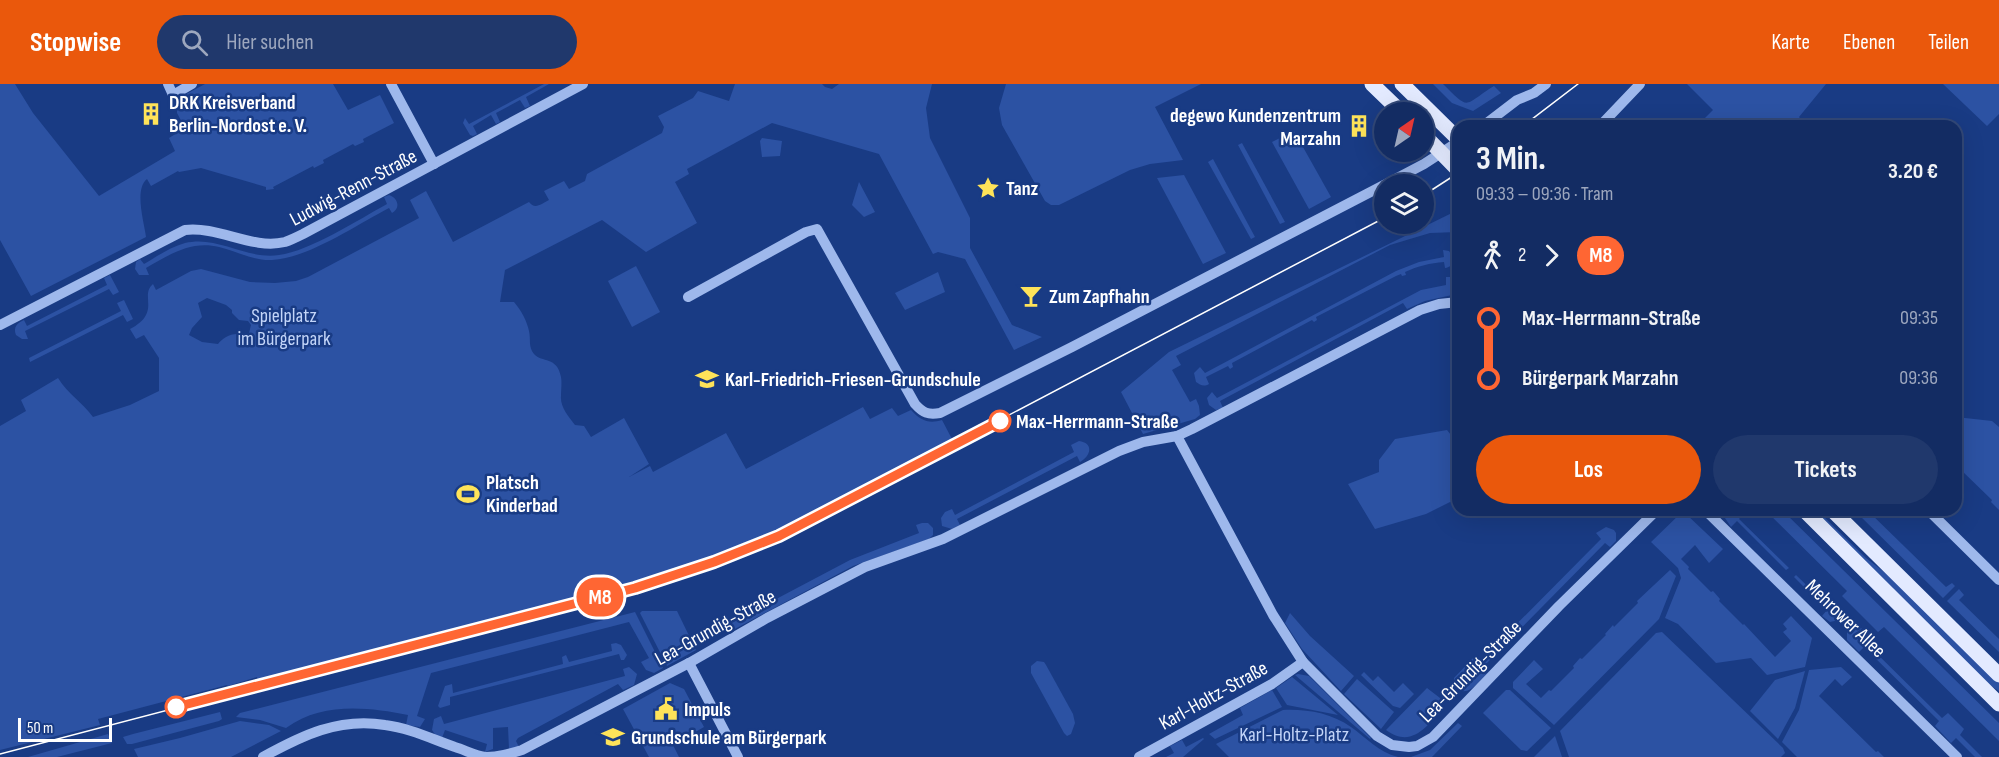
<!DOCTYPE html>
<html lang="de">
<meta charset="utf-8">
<style>
:root{--surface:#132c63;--page:#20386c;--text:#f1f3f6;--muted:#9da7be;--line:#324878;--accent:#ea580c}
body{margin:0;font-family:"Sofia Sans Condensed",sans-serif;background:var(--page);color:var(--text);height:100vh;display:flex;flex-direction:column;font-size:22px;white-space:nowrap}
*{box-sizing:border-box;margin:0}
p{font-size:20px;color:var(--muted)}
.icon{flex:none;width:33px;height:33px;fill:none;stroke:currentColor;stroke-width:2;stroke-linecap:round;stroke-linejoin:round}
.map{position:relative;flex:1;overflow:hidden}
.details{position:absolute;left:1452px;top:36px;width:510px;height:396px;display:flex;flex-direction:column;background:var(--surface);border-radius:18px;box-shadow:0 6px 24px #0002,0 0 0 2px var(--line)}
.details>*{flex:none}
.badge{padding:0 12px;border-radius:20px;font-size:21px;line-height:39px}
.needle{width:39px;rotate:34deg}
.fabs{position:absolute;left:1374px;top:18px;display:grid;gap:12px}
.fabs a{display:grid;place-items:center;width:60px;height:60px;border-radius:50%;background:var(--surface);box-shadow:0 6px 24px #0002,0 0 0 2px var(--line);font-size:30px}
.scale{position:absolute;left:18px;bottom:15px;width:94px;box-sizing:border-box;padding-left:6px;border:3px solid #fff;border-top:0;font-size:16px;line-height:21px;white-space:nowrap;color:#fff;-webkit-text-stroke:4px #193b84;paint-order:stroke}
.map>.badge{position:absolute;translate:-50% -50%;box-shadow:0 0 0 3px #fff}
.legs{display:flex;align-items:center;gap:9px;height:66px;padding:0 24px;font-size:20px}
.legs p{margin-inline-start:auto}
.head{display:flex;align-items:center;justify-content:space-between;height:102px;padding:0 24px}
h1{font-size:33px;font-weight:700;line-height:45px}
.button{display:flex;gap:12px;margin-top:auto;padding:12px 24px}
.button a{flex:1;height:69px;border-radius:36px;background:var(--accent);color:#fff;font-size:24px;font-weight:700;line-height:69px;text-align:center}
.button a+a{background:var(--page);color:var(--text)}
ul{padding:0 24px;list-style:none}
li{display:flex;align-items:center;gap:21px;height:60px;font-size:22px}
li i{display:grid;place-items:center;width:9px;height:100%;margin:0 8px;background:currentColor}
li i::after{content:'';width:15px;height:15px;margin:-8px;border:4px solid;border-radius:50%;background:var(--surface)}
li p{margin-inline-start:auto}
li:first-child i{background:linear-gradient(#0000 50%,currentColor 0)}
li:last-child i{background:linear-gradient(currentColor 50%,#0000 0)}
header{display:flex;align-items:center;gap:36px;box-sizing:border-box;height:84px;padding:0 30px;background:var(--accent);color:#fff}
header strong{font-size:28px}
nav{display:flex;gap:33px;margin-inline-start:auto;font-size:21px}
.search{width:420px;height:54px;background:var(--page);display:flex;align-items:center;gap:15px;box-sizing:border-box;padding:0 21px;border-radius:33px;color:var(--muted);font-size:22px}
.map>svg:first-child{display:block}
</style>
<header>
<strong>Stopwise</strong>
<div class="search"><svg class="icon" aria-label="search" viewBox="0 0 24 24"><circle cx="10" cy="10" r="6"/><path d="M15 15l6 6"/></svg>Hier suchen</div>
<nav><a>Karte</a><a>Ebenen</a><a>Teilen</a></nav>
</header>
<div class="map">
<svg width="1999" height="673" viewBox="0 0 1999 673">
<rect width="100%" height="100%" fill="#193b84"/>
<g fill="#2c52a3" fill-rule="evenodd">
<path d="M0 0H15L33 29 99 112 175 67 169 54 185 44 177 29V15L205 0H333L348 26 380 11 394 39 363 55 364 58 355 62 353 60 323 76 324 79 314 84 313 82 273 103 274 105 266 106V103L201 84 179 88 178 87 151 102 147 95C134 105 144 138 146 153L31 212 0 156Z"/>
<path d="M544 0H549L526 13 530 22 525 24 520 16 496 29 500 38 496 40 491 31 473 42 477 50 473 52 470 51 463 39 465 34 469 40Z"/>
<path d="M735 0H822L825 3 832 5 839 0H932L926 24 930 54 970 134V164L1012 241 1042 253 1014 266 965 175 938 168 933 170 879 70 772 39 687 85 689 90 675 98 697 139 646 168 602 136 505 186 500 218H514C521 226 527 237 529 247 531 255 528 263 534 270 542 279 557 272 561 293 562 299 561 306 561 312 560 323 568 332 575 341L584 342 591 353 624 334 649 380 629 393 650 382 653 388 726 349 746 385 863 323 870 335 892 324 898 332 911 326C921 337 929 340 942 336L953 357C890 391 827 426 761 455 689 486 615 506 539 525V527L258 598 257 593 228 602 227 601 98 635 100 641 0 666V342L26 327 21 316 58 294C68 310 83 319 93 333L130 321 159 307V274L144 251 136 255 130 245C162 228 139 212 153 200L156 206 191 187 201 185 250 198 275 199 296 197 308 193 419 134 410 116 426 107 453 158 529 118C535 126 541 120 549 116L544 107 564 97 569 105 585 97 587 90 662 49 664 43 658 32 693 14 698 7 729 17ZM207 214 226 221 232 226V229L239 236 248 237 251 241 248 253C236 246 224 252 218 260L202 258 189 251 192 244 202 233 198 219Z"/>
<path d="M1006 0H1201L1155 23 1183 76 1150 80 1130 86 1059 121H1051L1045 117 1002 41 999 24Z"/>
<path d="M1433 0H1443C1471 28 1463 21 1494 2L1501 9 1473 27 1452 19Z"/>
<path d="M1687 0H1826L1799 33 1806 42H1697L1713 26Z"/>
<path d="M1943 0H1999V30L1987 42Z"/>
<path d="M1294 47 1331 113 1309 125 1272 58Z"/>
<path d="M762 54 782 57 780 72 762 73 760 57Z"/>
<path d="M1242 59 1285 138 1280 140 1238 61Z"/>
<path d="M1213 75 1255 153 1251 155 1208 78Z"/>
<path d="M1184 91 1226 169 1203 180 1157 94Z"/>
<path d="M859 98 875 128 864 133 852 121Z"/>
<path d="M389 111C398 114 401 124 392 129L389 124C356 141 309 174 272 176 253 177 237 167 219 163 191 156 169 171 146 184L149 191H139L135 185 136 178 140 175 144 180C156 173 170 163 185 159 218 151 246 176 279 171 310 167 358 136 387 120L384 113Z"/>
<path d="M1458 126V148L1430 149 1390 161 1176 272 1181 281 1172 286 1190 318 1196 315 1199 322 1200 331 1195 335 1143 350 1121 308 1169 268Z"/>
<path d="M1443 166 1449 167 1453 173C1454 179 1451 183 1445 184L1444 178C1430 179 1418 182 1405 188L1406 191 1402 192 1401 190 1396 192 1316 233 1317 236 1314 238 1312 236 1232 279 1233 283 1230 285 1228 282 1206 293 1209 300C1204 303 1200 301 1196 298L1194 289 1200 283 1205 289 1396 187 1419 178 1444 173Z"/>
<path d="M636 182 660 228 632 243 608 197Z"/>
<path d="M938 188 945 208 905 226 895 209Z"/>
<path d="M110 191 119 208 113 211 109 205 25 247 28 255H22L16 251C13 243 17 239 24 236L27 242 107 201 104 194Z"/>
<path d="M1446 193H1450L1456 198 1457 205 1452 211 1425 217 1407 225 1403 219 1220 317 1223 324 1216 326 1209 321 1207 314 1212 308 1217 314 1421 206 1446 201Z"/>
<path d="M124 216 133 235 127 238 123 231 30 278 29 274 121 227 117 219Z"/>
<path d="M1956 333 1992 337 1999 343V426L1991 418 1992 416 1960 385 1958 386 1956 384Z"/>
<path d="M1447 346 1458 360V414L1426 430 1375 445 1348 400 1379 388V376L1395 355Z"/>
<path d="M1079 357C1094 359 1091 372 1080 378L1077 372 957 435 960 441 952 445 942 442 941 434 945 428 952 425 955 431 1074 368 1071 361Z"/>
<path d="M1727 426H1741L1744 429 1739 435 1789 484 1786 486 1737 437 1731 443 1725 434Z"/>
<path d="M1765 426H1782L1999 639V657L1884 543 1878 548 1842 512 1847 507Z"/>
<path d="M1810 426H1817L1866 474 1888 491 1999 598V607L1988 600Z"/>
<path d="M1854 426H1867L1946 503 1952 499 1955 502 1943 514Z"/>
<path d="M1682 428 1685 429 1723 465 1709 479 1695 461 1681 475 1689 483 1688 485 1711 508 1713 507 1720 515 1719 517 1743 541 1744 540 1775 573 1791 557 1783 548 1787 545 1783 540 1791 532 1812 554 1805 583 1767 591 1751 574 1716 579 1678 540 1665 534 1681 494 1678 484 1651 458Z"/>
<path d="M922 439H928L933 444V451L929 455 853 482 733 546 729 547 723 543 722 538 727 532 731 539 850 476 919 449 916 441Z"/>
<path d="M1606 443 1614 446 1616 449V457L1610 463 1605 459 1485 581 1489 587C1480 596 1467 617 1454 602V594L1475 572 1480 577 1601 455 1596 449Z"/>
<path d="M1670 486 1676 492 1659 535 1554 641 1513 604V598L1534 576 1543 585 1526 600 1541 614 1549 606 1551 607 1574 584 1573 582 1580 574 1582 575 1606 551 1605 550 1613 541 1614 543 1638 519 1637 517Z"/>
<path d="M1796 491 1830 524 1836 518 1842 527 1839 536 1830 538 1822 532 1827 526 1794 493Z"/>
<path d="M1959 505 1964 511 1959 516 1999 555V568L1947 517Z"/>
<path d="M642 527H677L696 566 667 582 640 529Z"/>
<path d="M635 528 663 584 654 589 646 586 641 578 649 574 629 538 431 589 417 632 425 635 420 643 406 641 408 631C367 623 322 618 286 644L260 636 236 633 240 629 260 624Z"/>
<path d="M1290 529 1310 552 1354 592 1341 607 1302 565 1285 539Z"/>
<path d="M1854 541 1860 543 1872 555 1867 560 1942 634 1948 629 1964 645 1960 651 1982 673H1975L1956 654 1951 659 1935 642 1939 637 1864 563 1859 568 1847 556V545Z"/>
<path d="M1662 548 1783 664 1785 669 1781 673H1569L1560 647 1656 549Z"/>
<path d="M616 559 621 561 627 571 624 576H621L619 570 450 613V621L440 624 438 622 445 602 452 600 453 609 563 580 562 573 566 571 569 578 612 567 611 560Z"/>
<path d="M1037 577 1044 578 1046 581 1073 630 1075 639 1071 650 1067 652 1064 649 1031 589V582Z"/>
<path d="M629 583 637 590 634 601 623 606 618 600 518 654 516 657 519 663 509 665 508 643 493 644V665L485 668 487 660 445 646 442 654 436 652 432 646 434 635 441 632 444 640 625 592 623 585Z"/>
<path d="M1841 583 1852 593 1842 602 1835 595 1819 612 1876 668 1878 667 1884 673H1797L1782 658 1799 626 1809 586Z"/>
<path d="M1805 587 1795 624 1778 655 1750 627 1775 596Z"/>
<path d="M1364 588 1373 597 1378 592 1394 608 1403 599 1414 610 1400 624 1393 622 1361 591Z"/>
<path d="M1298 590 1309 592 1371 654 1370 655 1295 591Z"/>
<path d="M1292 593 1338 631 1287 621 1276 604Z"/>
<path d="M1357 595 1394 628 1381 645 1344 610Z"/>
<path d="M670 599 684 605 704 643 673 661 679 673H649L623 625Z"/>
<path d="M1427 604 1440 614 1444 625C1426 642 1412 665 1386 646Z"/>
<path d="M1272 606 1282 623 1215 655 1209 650 1243 631 1240 624Z"/>
<path d="M1506 606H1510L1551 644 1527 667 1521 666 1483 629Z"/>
<path d="M1283 626C1307 625 1331 629 1351 643 1367 654 1378 668 1398 673H1229L1216 660Z"/>
<path d="M220 628 222 635 219 637 132 660H127L123 653 133 650Z"/>
<path d="M240 637 269 641 281 647 231 673H138L134 665 180 654Z"/>
<path d="M1458 639 1462 642 1432 673H1411L1430 666Z"/>
<path d="M108 650 112 659 57 673H28Z"/>
<path d="M1555 652 1562 673H1534Z"/>
<path d="M1203 654 1204 655 1183 673H1166L1174 669 1170 662 1182 656 1186 663Z"/>
</g>
<g fill="none" stroke-linecap="round" stroke-linejoin="round">
<g stroke="#9eb8ec" stroke-width="10">
<path d="M168 0 173 11 192 0"/>
<path d="M391 0 434 80"/>
<path d="M1483 42 1517 16 1534 9 1546 0"/>
<path d="M1600 42 1640 0"/>
<path d="M1386 100 1424 80 1458 58"/>
<path d="M688 213 806 148 817 145 915 320C923 329 928 331 940 329L1072 263 1384 101"/>
<path d="M0 241 185 146C219 142 252 166 285 158 291 156 297 153 303 150L583 0"/>
<path d="M1177 352 1273 531 1303 578 1377 652 1392 661 1409 663 1417 662 1433 653 1559 522 1657 426"/>
<path d="M1705 426 1957 673"/>
<path d="M1928 426 1999 496"/>
<path d="M689 579 738 673"/>
<path d="M263 673C301 652 339 633 385 641 409 644 432 655 455 663 465 666 476 672 486 673 499 673 509 670 522 666L689 579 767 534 865 483 943 455 1119 367 1143 358 1177 352 1192 345 1420 226 1439 220 1458 218"/>
<path d="M1139 673 1272 600 1303 578"/>
</g>
<g stroke="#e3eaff" stroke-width="15">
<path d="M1372 0 1401 28"/>
<path d="M1402 0 1458 55"/>
<path d="M1424 51 1458 86"/>
<path d="M1804 426 1999 620"/>
<path d="M1832 426 1999 591"/>
</g>
<g stroke="#fff" stroke-width="1.5">
<path d="M1523 42 1578 0"/>
<path d="M1424 111 1458 89"/>
<path d="M0 670 635 504C695 485 753 464 809 436L1384 134"/>
</g>
</g>
<g fill="none" stroke-linecap="round" stroke-linejoin="round">
<g stroke="#fff" stroke-width="14">
<path id="line-1" d="M176 623 635 504 714 478 779 452 1000 337"/>
</g>
<use href="#line-1" stroke="#f63" stroke-width="9"/>
</g>
<defs>
<g id="building-bare" transform="scale(1.8)"><path d="M-4-6H4V6H1V3H-1V6H-4ZM-2.5-4.3h1.7v1.8h-1.7ZM.8-4.3h1.7v1.8H.8ZM-2.5-1h1.7V.8h-1.7ZM.8-1h1.7V.8H.8Z" fill="#fee359" stroke="#193b84" stroke-width="2.5" paint-order="stroke"/></g>
<g id="sight-bare" transform="scale(1.8)"><path d="M0-6L1.8-2.2L6-1.7L2.9 1.2L3.7 5.4L0 3.3L-3.7 5.4L-2.9 1.2L-6-1.7L-1.8-2.2Z" fill="#fee359" stroke="#193b84" stroke-width="2.5" paint-order="stroke"/></g>
<g id="bar-bare" transform="scale(1.8)"><path d="M-6-5H6L.8 .8V4.5H3.5V6h-7V4.5H-.8V.8Z" fill="#fee359" stroke="#193b84" stroke-width="2.5" paint-order="stroke"/></g>
<g id="school-bare" transform="scale(1.8)"><path d="M0-5L7-2L0 1L-7-2ZM-4 1L0 2.5L4 1V4Q0 6-4 4Z" fill="#fee359" stroke="#193b84" stroke-width="2.5" paint-order="stroke"/></g>
<g id="stadium-bare" transform="scale(1.8)"><path d="M0-5a6.5 5 0 1 0 0 10a6.5 5 0 1 0 0-10ZM-3.5-1.8h7v3.6h-7Z" fill="#fee359" stroke="#193b84" stroke-width="2.5" paint-order="stroke"/></g>
<g id="civic-bare" transform="scale(1.8)"><path d="M-.6-6.5H3V-4.5H.6V-3L4-1V1h2V6H-6V1h2V-1L-.6-3ZM-1.2 2.5V6h2.4V2.5Z" fill="#fee359" stroke="#193b84" stroke-width="2.5" paint-order="stroke"/></g>
</defs>
<g fill-rule="evenodd">
<use href="#building-bare" x="151" y="30"/>
<use href="#building-bare" x="1359" y="42"/>
<use href="#sight-bare" x="988" y="104"/>
<use href="#bar-bare" x="1031" y="212"/>
<use href="#school-bare" x="707" y="295"/>
<use href="#stadium-bare" x="468" y="410"/>
<use href="#civic-bare" x="666" y="625"/>
<use href="#school-bare" x="613" y="653"/>
</g>
<g fill="#fff" stroke="#f63" stroke-width="3">
<circle cx="1000" cy="337" r="10"/>
<circle cx="176" cy="623" r="10"/>
</g>
<g text-anchor="middle" stroke-width="5" stroke-linejoin="round" paint-order="stroke">
<g font-size="20" font-weight="bold" fill="#fff" stroke="#193b84" text-anchor="start">
<text x="169" y="25">DRK Kreisverband<tspan x="169" dy="23">Berlin-Nordost e. V.</tspan></text>
<text x="1341" y="38" text-anchor="end">degewo Kundenzentrum<tspan x="1341" dy="23">Marzahn</tspan></text>
<text x="1006" y="111">Tanz</text>
<text x="1049" y="219">Zum Zapfhahn</text>
<text x="725" y="302">Karl-Friedrich-Friesen-Grundschule</text>
<text x="486" y="405">Platsch<tspan x="486" dy="23">Kinderbad</tspan></text>
<text x="684" y="632">Impuls</text>
<text x="631" y="660">Grundschule am Bürgerpark</text>
</g>
<g font-size="20" fill="#fff" stroke="#193b84">
<text transform="translate(353 103) rotate(-28)" y="7">Ludwig-Renn-Straße</text>
<text transform="translate(1846 534) rotate(44)" y="7">Mehrower Allee</text>
<text transform="translate(715 543) rotate(-29)" y="7">Lea-Grundig-Straße</text>
<text transform="translate(1470 587) rotate(-45)" y="7">Lea-Grundig-Straße</text>
<text transform="translate(1213 611) rotate(-29)" y="7">Karl-Holtz-Straße</text>
</g>
<g font-size="20" fill="#c3d5f9" stroke="#193b84">
<text x="284" y="238">Spielplatz<tspan x="284" dy="23">im Bürgerpark</tspan></text>
<text x="1294" y="657">Karl-Holtz-Platz</text>
</g>
<g font-size="20" font-weight="bold" fill="#fff" stroke="#193b84" text-anchor="start">
<text x="1016" y="344">Max-Herrmann-Straße</text>
</g>
</g>
</svg>
<div class="fabs">
<a><svg class="needle" viewBox="-14 -14 28 28"><path d="M0-13l5 13h-10z" fill="#e53935"/><path d="M0 13l5-13h-10z" fill="#9da7be"/></svg></a>
<a><svg class="icon" aria-label="layers" viewBox="0 0 24 24"><path d="M12 4l9 5-9 5-9-5zM3 14l9 5 9-5"/></svg></a>
</div>
<div class="scale">50 m</div>
<b class="badge" style="left:600px;top:513px;background:#f63;color:#fff">M8</b>
<section class="details">
<div class="head"><div><h1>3 Min.</h1><p>09:33 – 09:36 · Tram</p></div><b>3.20 €</b></div>
<div class="legs"><svg class="icon" aria-label="walk" viewBox="0 0 24 24"><circle cx="13" cy="4" r="2"/><path d="M13 8l-2 6 4 7M11 14l-3 7M7 12l3-4h3l4 4"/></svg>2<svg class="icon" aria-label="forward" viewBox="0 0 24 24"><path d="M9 5l7 7-7 7"/></svg><b class="badge" style="background:#f63;color:#fff">M8</b></div>
<ul>
<li><i style="color:#f63"></i><b>Max-Herrmann-Straße</b><p>09:35</p></li>
<li><i style="color:#f63"></i><b>Bürgerpark Marzahn</b><p>09:36</p></li>
</ul>
<div class="button"><a>Los</a><a>Tickets</a></div>
</section>
</div>
